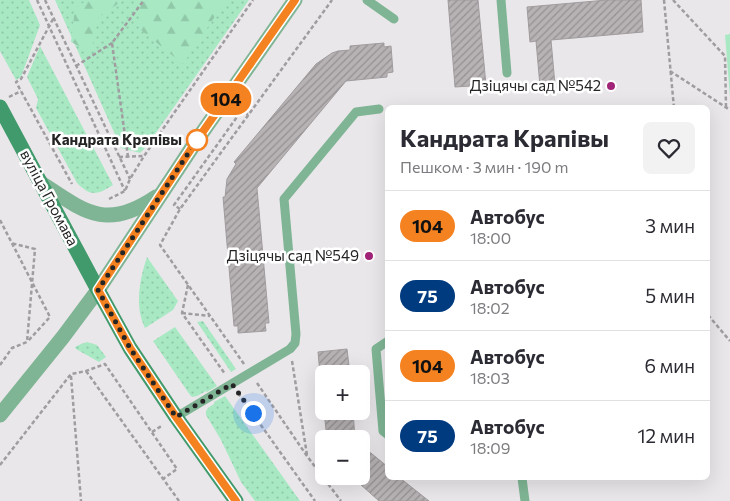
<!DOCTYPE html>
<html lang="ru">
<meta charset="utf-8">
<style>
:root{--surface:#fff;--page:#f2f2f3;--text:#2b2b33;--muted:#7c7c81;--line:#e1e1e2}
body{margin:0;font-family:Commissioner,sans-serif;background:var(--page);color:var(--text);height:100vh;display:flex;flex-direction:column;font-size:19px;white-space:nowrap}
*{box-sizing:border-box;margin:0}
p{font-size:16px;color:var(--muted)}
.icon{flex:none;width:28px;height:28px;fill:none;stroke:currentColor;stroke-width:2;stroke-linecap:round;stroke-linejoin:round}
.map{position:relative;flex:1;overflow:hidden}
.sheet{position:absolute;left:385px;top:105px;width:325px;height:375px;display:flex;flex-direction:column;background:var(--surface);border-radius:8px;box-shadow:0 5px 20px #0002}
.sheet>*{flex:none}
.badge{padding:0 10px;border-radius:16px;font-size:18px;line-height:32px}
.buttons{position:absolute;left:315px;top:365px;display:grid;gap:10px}
.buttons a{display:grid;place-items:center;width:55px;height:55px;border-radius:8px;background:var(--surface);box-shadow:0 5px 20px #0002;font-size:25px}
.you{position:absolute;width:25px;height:25px;margin:-12px;border:4px solid #fff;border-radius:50%;background:#1a73e8;box-shadow:0 0 0 8px #1a73e833}
.map>.badge{position:absolute;translate:-50% -50%;box-shadow:0 0 0 2px #fff}
.round{display:grid;place-items:center;flex:none;width:52px;height:52px;border-radius:8px;background:var(--page)}
.overview{display:flex;align-items:center;justify-content:space-between;height:85px;padding:0 15px}
h1{font-size:24px;font-weight:700;line-height:38px}
ul{padding:0;list-style:none}
li{display:flex;align-items:center;gap:15px;height:70px;padding:0 15px;border-top:1px solid var(--line)}
li div{flex:1}
li b{display:block;font-size:19px}
li em{font-style:normal}
li .badge{min-width:55px;font-weight:700;text-align:center}
.map>svg:first-child{display:block}
</style>
<div class="map">
<svg width="730" height="501" viewBox="0 0 730 501">
<defs>
<pattern id="grass-dots" width="8" height="8" patternUnits="userSpaceOnUse" patternTransform="scale(1.25)"><rect width="8" height="8" fill="#a8e9c4"/><path d="M2 2h.1M6 6h.1" fill="none" stroke="#90c8a8" stroke-width="1.8" stroke-linecap="round"/></pattern>
<pattern id="forest-firs" width="22" height="20" patternUnits="userSpaceOnUse" patternTransform="scale(1.25)"><rect width="22" height="20" fill="#a8e9c4"/><path d="M5 1l3.5 6h-7zM16 11l3.5 6h-7z" fill="#90c8a8"/></pattern>
<pattern id="building-hatch" width="6" height="6" patternUnits="userSpaceOnUse" patternTransform="scale(1.25)"><rect width="6" height="6" fill="#b7b2b4"/><path d="M-1 1l2-2M0 6l6-6M5 7l2-2" fill="none" stroke="#959192"/></pattern>
</defs>
<rect width="100%" height="100%" fill="#eae7eb"/>
<g fill="url(#grass-dots)">
<path d="M0 0H29L40 25 21 77 16 80 0 51Z"/>
<path d="M55 0H249L146 147 140 153 121 148Z"/>
<path d="M40 46 113 185C97 195 91 197 77 183L36 108 38 99 27 77Z"/>
<path d="M147 257 178 301 173 310 145 328C134 306 140 278 147 257Z"/>
<path d="M203 321 236 369 231 372 197 322Z"/>
<path d="M175 327 217 386 207 392 206 391 197 396 192 397 190 395 153 341Z"/>
<path d="M87 342 97 345 106 357 99 362 76 349 75 347 81 344Z"/>
<path d="M225 396 300 501H255L241 482 221 440 206 415C205 409 209 407 214 404V402Z"/>
</g>
<g fill="url(#forest-firs)">
<path d="M88 0H123L98 18 91 52 71 42 75 8Z"/>
<path d="M139 0H226L183 64 141 30Z"/>
</g>
<path fill="#a8e9c4" d="M730 34V97L725 35Z"/>
<g fill="url(#building-hatch)" stroke="#a09c9e">
<path d="M448 0H478L486 85 455 87Z"/>
<path d="M607 0H641L643 32 551 40 555 85 540 86 536 41 530 42 527 7Z"/>
<path d="M384 43V47L391 46 393 72 387 73V77L346 81 257 188 269 323H265L266 331 238 333V326H234L223 197H225L227 179 236 164 234 162 316 64 332 53 338 51 350 50V46Z"/>
<path d="M347 349 350 374H320L318 352Z"/>
<path d="M324 411H353L355 439H327Z"/>
<path d="M361 445 388 467V478H400L429 501H379L351 476H361Z"/>
</g>
<g fill="none" stroke-linecap="round" stroke-linejoin="round">
<g stroke="#a09da0" stroke-width="2.5" stroke-dasharray="4 2.5" stroke-linecap="butt">
<path d="M37 0 125 191"/>
<path d="M45 0 130 179"/>
<path d="M664 0 674 108"/>
<path d="M673 0 725 56 726 107"/>
<path d="M53 19 21 79 16 82 72 184"/>
<path d="M76 66 112 43"/>
<path d="M670 71 730 110"/>
<path d="M9 97 21 91"/>
<path d="M119 157 144 156"/>
<path d="M128 157 112 43 144 0"/>
<path d="M109 199 125 191 130 179 144 156 253 0"/>
<path d="M180 209 174 205 242 110 248 115"/>
<path d="M0 220 50 317 28 341"/>
<path d="M188 285 182 313 225 374"/>
<path d="M182 313 210 316"/>
<path d="M708 315 730 341"/>
<path d="M292 361 307 455"/>
<path d="M244 364 160 245 180 209 332 0"/>
<path d="M0 365 12 348 27 342 35 249 11 243"/>
<path d="M86 371 179 501"/>
<path d="M71 376 81 501"/>
<path d="M257 383 307 456 341 501"/>
<path d="M238 393 315 501"/>
<path d="M152 432 163 425"/>
<path d="M0 465 71 374 86 371 105 364 177 469 163 479"/>
</g>
<g stroke="#7fb594" stroke-width="9">
<path d="M367 0 394 19"/>
<path d="M501 0 507 73"/>
<path d="M388 341 376 349 383 431 388 435"/>
<path d="M176 417 290 349 295 343 296 334 284 199 356 112 379 109"/>
<path d="M522 478 525 501"/>
</g>
<g stroke="#7fb594" stroke-width="15">
<path d="M41 183C85 212 106 231 156 197"/>
<path d="M0 415 63 337 98 290 197 140 295 0"/>
</g>
<path stroke="#419a6b" stroke-width="15" d="M0 107 98 290 130 348 176 417 236 501"/>
</g>
<g fill="none" stroke-linecap="round" stroke-linejoin="round">
<g stroke="#fff" stroke-width="11">
<path id="line" d="M236 501 176 417 130 348 98 290 197 140 295 0"/>
</g>
<use href="#line" stroke="#f58220" stroke-width="8"/>
<path stroke="#262526" stroke-width="5" stroke-dasharray="0 9" d="M197 140 98 290 130 348 176 417 232 384 253 413"/>
</g>
<g fill="#a12478" stroke="#fff" stroke-width="2">
<circle cx="611" cy="86" r="5"/>
<circle cx="369" cy="256" r="5"/>
</g>
<circle fill="#fff" stroke="#f58220" stroke-width="2.5" cx="197" cy="140" r="10"/>
<g text-anchor="middle" stroke-width="5" stroke-linejoin="round" paint-order="stroke">
<g font-size="15" fill="#262526" stroke="#fff" text-anchor="end">
<text x="601" y="91">Дзіцячы сад №542</text>
<text x="359" y="261">Дзіцячы сад №549</text>
</g>
<g font-size="15" font-weight="bold" fill="#262526" stroke="#fff" text-anchor="end">
<text x="182" y="145">Кандрата Крапівы</text>
</g>
<g font-size="15" fill="#262526" stroke="#fff">
<text transform="translate(49 198) rotate(62)" y="5">вуліца Громава</text>
</g>
</g>
</svg>
<div class="buttons">
<a>+</a>
<a>−</a>
</div>
<div class="you" style="left:253px;top:413px"></div>
<b class="badge" style="left:226px;top:99px;background:#f58220;color:#111">104</b>
<section class="sheet">
<div class="overview"><div><h1>Кандрата Крапівы</h1><p>Пешком · 3 мин · 190 m</p></div><a class="round"><svg class="icon" aria-label="heart" viewBox="0 0 24 24"><path d="M12 20l-8-8c-3-5 5-10 8-4 3-6 11-1 8 4z"/></svg></a></div>
<ul>
<li><span class="badge" style="background:#f58220;color:#111">104</span><div><b>Автобус</b><p>18:00</p></div><em>3 мин</em></li>
<li><span class="badge" style="background:#003b80;color:#fff">75</span><div><b>Автобус</b><p>18:02</p></div><em>5 мин</em></li>
<li><span class="badge" style="background:#f58220;color:#111">104</span><div><b>Автобус</b><p>18:03</p></div><em>6 мин</em></li>
<li><span class="badge" style="background:#003b80;color:#fff">75</span><div><b>Автобус</b><p>18:09</p></div><em>12 мин</em></li>
</ul>
</section>
</div>
